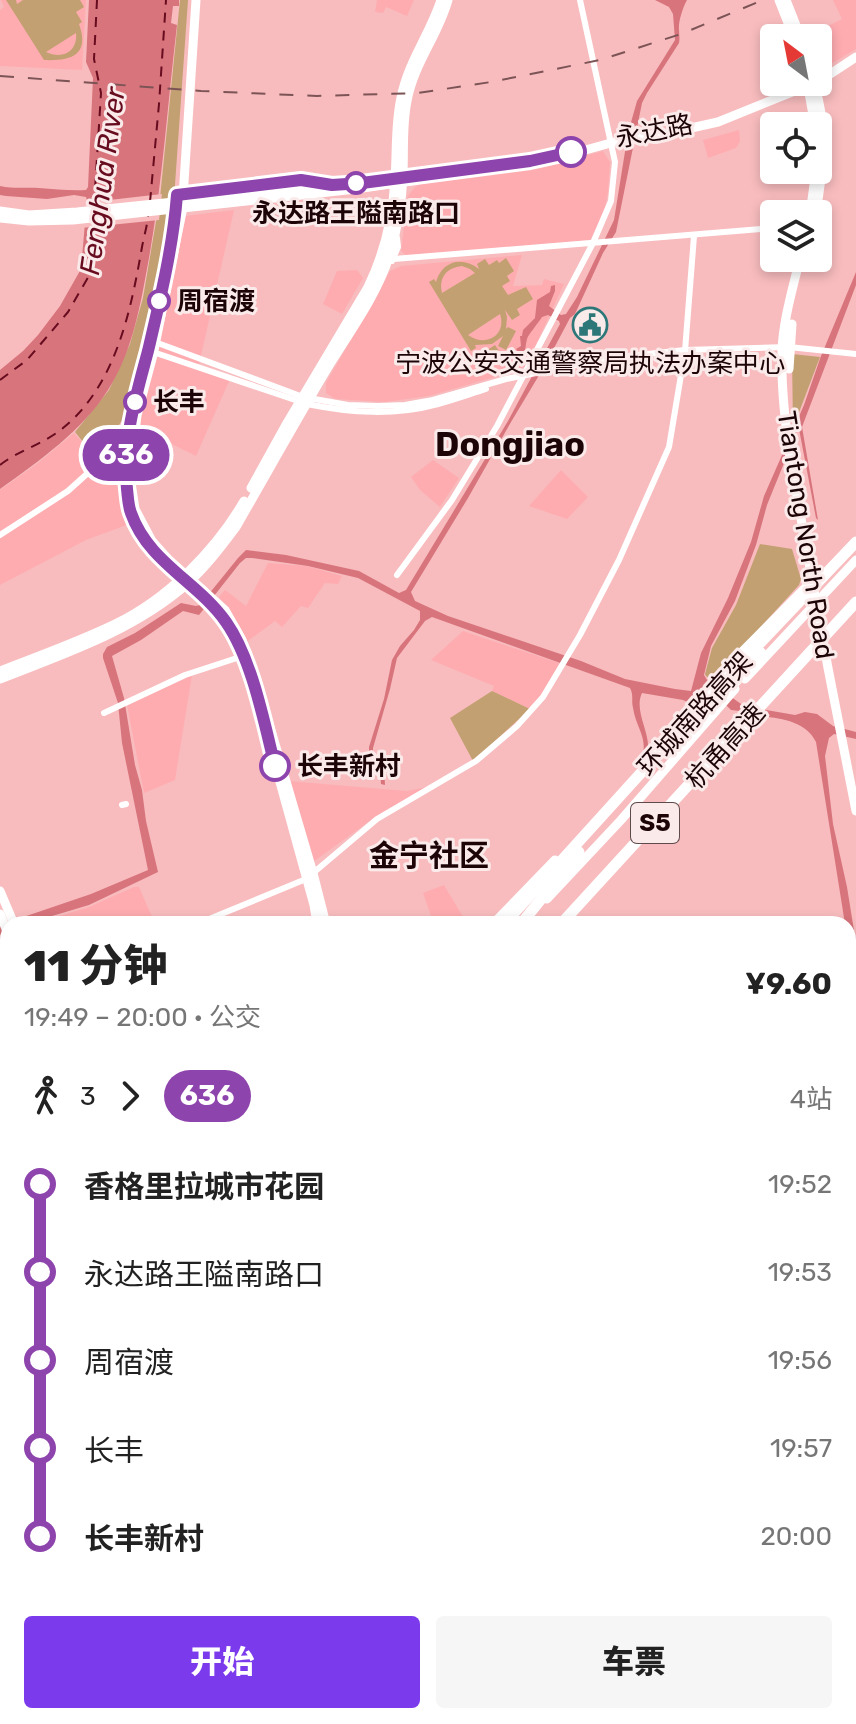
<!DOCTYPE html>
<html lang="zh">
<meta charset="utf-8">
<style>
:root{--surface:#fff;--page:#f6f6f6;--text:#222;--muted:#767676;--accent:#7c3aed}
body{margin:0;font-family:Rubik,"Noto Sans SC",sans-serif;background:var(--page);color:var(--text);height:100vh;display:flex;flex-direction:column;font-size:30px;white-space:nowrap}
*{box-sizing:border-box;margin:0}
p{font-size:26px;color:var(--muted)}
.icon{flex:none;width:44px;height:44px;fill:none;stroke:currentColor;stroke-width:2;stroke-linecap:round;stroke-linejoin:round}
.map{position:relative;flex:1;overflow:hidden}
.panel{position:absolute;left:0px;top:916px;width:856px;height:808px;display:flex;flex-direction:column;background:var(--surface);border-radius:24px 24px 0 0;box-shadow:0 4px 12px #0003}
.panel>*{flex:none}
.badge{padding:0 16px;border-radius:26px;font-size:28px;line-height:52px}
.needle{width:52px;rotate:328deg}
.controls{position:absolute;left:760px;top:24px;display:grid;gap:16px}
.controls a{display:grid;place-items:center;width:72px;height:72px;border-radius:8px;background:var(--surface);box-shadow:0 4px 12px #0003;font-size:40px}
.map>.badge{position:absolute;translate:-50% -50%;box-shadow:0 0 0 4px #fff}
.legs{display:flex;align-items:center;gap:12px;height:88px;padding:0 24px;font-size:26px}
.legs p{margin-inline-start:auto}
.summary{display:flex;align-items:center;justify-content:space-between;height:136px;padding:0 24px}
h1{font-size:44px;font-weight:800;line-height:60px}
.button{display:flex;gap:16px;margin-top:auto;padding:16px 24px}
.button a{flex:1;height:92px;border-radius:8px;background:var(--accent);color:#fff;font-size:32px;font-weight:800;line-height:92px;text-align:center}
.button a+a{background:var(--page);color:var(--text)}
ul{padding:0 24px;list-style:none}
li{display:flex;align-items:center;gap:28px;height:88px;font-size:30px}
li i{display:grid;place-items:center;width:12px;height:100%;margin:0 10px;background:currentColor}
li i::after{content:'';width:20px;height:20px;margin:-10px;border:6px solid;border-radius:50%;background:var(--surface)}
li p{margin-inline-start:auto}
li:first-child i{background:linear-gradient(#0000 50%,currentColor 0)}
li:last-child i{background:linear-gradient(currentColor 50%,#0000 0)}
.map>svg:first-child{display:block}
</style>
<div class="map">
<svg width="856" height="1724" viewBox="0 0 856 1724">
<rect width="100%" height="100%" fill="#f8bcbe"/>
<g fill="#feacb0">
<path d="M1 0H86L82 70 0 66V10L4 7Z"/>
<path d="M377 0H414L407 16 386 7 383 13 375 12Z"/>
<path d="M833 0H856V49L819 71 818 38 806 37 842 19Z"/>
<path d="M739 130 740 141 736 148 708 158 703 140Z"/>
<path d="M603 151 610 162 608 192 604 213 590 240 407 256 401 251 408 196 414 188 421 183 541 168Z"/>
<path d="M234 210 198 369 230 379 196 456 139 428 172 283 185 216Z"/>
<path d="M522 255 513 286 542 285 544 279 564 284 526 366 512 372 429 396 385 402 335 399 326 393V383L390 271 401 266Z"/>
<path d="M357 270 363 278 342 314 323 304 337 271Z"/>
<path d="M74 433 98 460 66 488 25 517 0 531V490L38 463Z"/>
<path d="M433 460 459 478 440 507 420 490 411 477Z"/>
<path d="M102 464 124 489 132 523 86 540 0 585V537Z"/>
<path d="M561 470 588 497 567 519 529 506Z"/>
<path d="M268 563 307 566 342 576 338 584 325 583 308 608 301 606 282 627 275 621 245 643 229 609 219 597 225 590 246 606Z"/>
<path d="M463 631 562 664 547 687 530 709 492 691 494 686 431 660Z"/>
<path d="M192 675 175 780 144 793 127 705Z"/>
<path d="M288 781 407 791 428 787 375 817 313 862Z"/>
<path d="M444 885 463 917 464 920 461 924H434L423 893Z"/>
<path d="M134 887H139L155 924H41L43 921 89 907Z"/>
<path d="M0 1481 8 1493V1716H77L64 1724H0Z"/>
<path d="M856 1493V1618L848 1623V1498Z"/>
<path d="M515 1716H557L558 1724H524Z"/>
</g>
<g fill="#c2a071" fill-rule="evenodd">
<path d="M6 0H16L17 4 23 0H80L84 7 76 12 82 22 79 24C91 57 68 61 44 60ZM76 33C78 51 63 60 46 52Z"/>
<path d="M180 0H188L173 213 135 390 126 414 97 459 75 432 109 390 130 344 143 298 160 198Z"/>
<path d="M506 258 514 271 507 276 510 281 502 286 508 295 526 287 533 299 517 309 520 315 512 320 505 310 507 317 506 329 508 327 516 331 506 350 498 346 503 336 492 344 475 345 476 348 471 351 429 282 434 279 436 282C442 261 462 256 479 269L477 264 485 259 489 265 497 260 499 263ZM462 266 470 269 475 273 442 293C438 278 447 267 462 266ZM500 314C507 335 486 348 468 335Z"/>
<path d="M495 345 503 357 487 367 480 355Z"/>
<path d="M792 354 820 357 793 428Z"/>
<path d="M760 544 792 549 801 579 799 585 712 680 706 676 705 674 712 648 736 605Z"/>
<path d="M492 691 530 709 473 761 450 718Z"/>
</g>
<g fill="#d8747c">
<path d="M89 0H179V6H173L171 23 177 25C167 108 162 192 146 274 139 313 130 356 108 390 82 431 39 461 0 489V370L23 351 38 335 60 306 81 269 87 200 86 197 74 195 47 199 6 196 0 195V186C14 189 26 187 39 188 55 189 70 191 86 190L88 187 93 78 86 62Z"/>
<path d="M655 0H687C683 7 678 22 679 30 679 34 680 38 679 43L647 93 642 103 616 232 603 253 575 314 570 318 544 367 511 422 468 498 411 592 415 601 448 616 581 661 625 679 675 689 691 691 701 653 728 598 751 542 764 496 804 405 821 356 856 272V285L802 427 818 520 816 518 799 429 797 431 767 505 756 545 735 601 711 646 704 675 707 680 744 706 795 715 805 712 817 714 833 726 856 732V739L834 734 829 738 825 756 833 824 847 887 856 943V979L848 939V924H845L816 742C805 718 770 716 746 716L740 711 731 710 727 706 721 703 692 704 683 700 642 693C631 716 663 746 639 766 651 739 637 732 633 708 631 699 634 696 630 688L432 617 425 621 397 658 390 689 373 748V755L384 768 385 785 381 784 380 769 369 755V747L384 699 392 660 400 646 414 630 420 620V611L358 578 308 566 252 558H246L240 563 199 615 183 611 141 640 112 656 124 698 135 765 142 790 146 821 158 872 89 905 42 919 38 924H8V932L0 935V925L91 894 148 870 122 743 118 703 103 658V654L107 647 135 633 181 603 196 606 200 605 238 558 246 550 286 555 359 571 399 593 406 590 508 421 560 324 559 321 548 315 542 317C539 322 528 335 527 339 525 347 526 351 522 357L516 349 521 346 520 336H522L523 330 535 318 537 300 550 292 551 286 555 285V291L549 306 561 315 566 314 577 297 614 220 628 133 637 101 675 40 673 14 669 7Z"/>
</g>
<path fill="#f8bcbe" d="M162 194 159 220 81 228 83 203Z"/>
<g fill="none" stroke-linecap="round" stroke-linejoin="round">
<g stroke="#670b1f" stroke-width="2" stroke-dasharray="10 8" stroke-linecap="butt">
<path d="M150 202 159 104 166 0"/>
<path d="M94 206 101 93 94 59 97 0"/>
<path d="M0 380 27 360 68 312 90 274 93 220"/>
<path d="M0 465C19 450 44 444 63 428 116 385 131 310 142 247 144 236 147 227 148 216"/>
</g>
<g stroke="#fff" stroke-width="6">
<path d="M394 259 774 228"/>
<path d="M392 261 398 247 397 238"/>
<path d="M155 342 303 397 348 405 378 406 405 405 433 400 506 379 610 358 685 350 789 347 856 354"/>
<path d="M153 352 307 404C351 413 394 416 438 404 454 400 470 394 486 389"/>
<path d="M125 475 123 465C116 458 108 459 99 463L132 413"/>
<path d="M0 535 68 491 99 463"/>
<path d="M397 575 452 500 497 426 593 243 611 201 615 162 580 0"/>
<path d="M104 713 185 675 243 656"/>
<path d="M122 805 126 804"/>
<path d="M197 924 306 879 377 819 476 761 517 726 543 697 580 635 619 560 669 447 685 351 694 236"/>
<path d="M848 1279 856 1274"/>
<path d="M848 1345 856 1358"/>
<path d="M365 1716 370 1724"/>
<path d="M565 1716 566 1724"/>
<path d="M727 1724 739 1716"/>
</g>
<g stroke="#fff" stroke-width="9">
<path d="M196 0 182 212 153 355 137 415 130 476 135 509 152 541 168 559 225 610 242 640 256 677 270 727 313 873 326 924"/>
<path d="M779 0 794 38"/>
<path d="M786 0 801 38"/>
<path d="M807 82 815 126"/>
<path d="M815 82 821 113 824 157 816 214"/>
<path d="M818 82 856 57"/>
<path d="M192 193 301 180 320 183"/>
<path d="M0 211 29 215 77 212 347 184"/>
<path d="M810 214 816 170"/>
<path d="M0 218 29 221 73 220 356 189 546 161 625 139 669 133 718 122 817 82"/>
<path d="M800 258C793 288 783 320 782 351 781 385 785 419 789 452L828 668 856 811"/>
<path d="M789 369 792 324"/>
<path d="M251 488 287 423 368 287C385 252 393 217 395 179 397 151 395 125 401 98 408 62 430 34 441 0"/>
<path d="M0 671C38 656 78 642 115 624 167 599 215 551 244 501"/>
<path d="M0 679C66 653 133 631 187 584 206 567 221 547 236 527 266 475 296 421 327 369 349 333 376 297 389 257 397 231 402 202 403 174 404 149 402 125 407 101 414 63 438 36 448 0"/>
<path d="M745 679 856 560"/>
<path d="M269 742 314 905 317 924"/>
<path d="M659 745 722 672 815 578"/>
<path d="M0 891 14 924"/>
<path d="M547 899 621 820 735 689"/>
<path d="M0 914 8 934"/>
<path d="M493 924 555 860"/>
<path d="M848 1034 856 1029"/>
<path d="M0 1215H8"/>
<path d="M0 1224H8"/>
<path d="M848 1474 856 1469"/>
<path d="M848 1489 856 1484"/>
<path d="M848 1710 856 1705"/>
<path d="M125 1716 130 1724"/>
<path d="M137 1716 142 1724"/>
<path d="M742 1716 746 1724"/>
<path d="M750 1716 754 1724"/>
<path d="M434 1724 447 1716"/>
<path d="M463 1724 476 1716"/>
<path d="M825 1724 838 1716"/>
</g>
<g stroke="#fff" stroke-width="11">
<path d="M684 738 761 653"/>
<path d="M504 924 727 678 856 542"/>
<path d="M521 924 579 852"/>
<path d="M561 924 856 602"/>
<path d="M0 1199 8 1200"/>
<path d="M0 1238 8 1239"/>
<path d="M0 1413 8 1407"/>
</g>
<path stroke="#7c5456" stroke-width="2" stroke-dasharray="14 14" stroke-linecap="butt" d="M0 76 201 91 317 96 418 93 491 82 600 60 681 34 763 0"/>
</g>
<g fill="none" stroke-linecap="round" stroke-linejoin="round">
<g stroke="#fff" stroke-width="18">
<path id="line-1" d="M275 766C264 722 252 659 226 622 198 582 148 562 131 513 128 505 128 497 127 489 122 441 136 396 148 351 160 300 173 247 177 195L301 180 332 185 362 183 530 161 571 152"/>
</g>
<use href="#line-1" stroke="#8e44ad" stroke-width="12"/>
</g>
<defs>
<g id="civic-ring" transform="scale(1.8)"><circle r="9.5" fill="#faeaea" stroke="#2d7778" stroke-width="1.5"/><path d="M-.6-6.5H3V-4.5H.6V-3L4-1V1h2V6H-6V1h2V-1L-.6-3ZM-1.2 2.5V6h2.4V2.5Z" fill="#2d7778"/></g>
</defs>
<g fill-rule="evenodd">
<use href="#civic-ring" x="590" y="325"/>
</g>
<g fill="#fff" stroke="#8e44ad" stroke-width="4">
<circle cx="571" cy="152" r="14"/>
<circle cx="356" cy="183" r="10"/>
<circle cx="159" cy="301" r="10"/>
<circle cx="135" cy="402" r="10"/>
<circle cx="275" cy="766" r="14"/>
</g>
<g text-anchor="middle" stroke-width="6" stroke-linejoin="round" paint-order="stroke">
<rect fill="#faeaea" stroke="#5f4a4b" stroke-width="2" x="631" y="803" width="48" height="40" rx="6"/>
<g font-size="24" font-weight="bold" fill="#1d0507">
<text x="655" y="831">S5</text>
</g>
<g font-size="26" fill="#1d0507" stroke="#faeaea">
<text transform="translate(654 131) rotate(-11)" y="9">永达路</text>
<text transform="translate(806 535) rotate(81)" y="9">Tiantong North Road</text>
<text transform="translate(695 714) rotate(-48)" y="9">环城南路高架</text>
<text transform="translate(725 746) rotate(-48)" y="9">杭甬高速</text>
</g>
<g font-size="26" font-weight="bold" fill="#1d0507" stroke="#faeaea" text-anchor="start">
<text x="356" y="222" text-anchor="middle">永达路王隘南路口</text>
<text x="177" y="310">周宿渡</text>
<text x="153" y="411">长丰</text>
<text x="297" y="775">长丰新村</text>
</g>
<g font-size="26" fill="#1d0507" stroke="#faeaea">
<text x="590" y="372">宁波公安交通警察局执法办案中心</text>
</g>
<g font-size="28" font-style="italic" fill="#670b1f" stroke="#faeaea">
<text transform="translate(102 181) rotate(-82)" y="10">Fenghua Rıver</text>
</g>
<g font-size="30" font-weight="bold" fill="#1d0507" stroke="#faeaea">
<text x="429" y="866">金宁社区</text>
</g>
<g font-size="34" font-weight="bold" fill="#1d0507" stroke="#faeaea">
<text x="510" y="456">Dongjiao</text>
</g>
</g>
</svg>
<div class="controls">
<a><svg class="needle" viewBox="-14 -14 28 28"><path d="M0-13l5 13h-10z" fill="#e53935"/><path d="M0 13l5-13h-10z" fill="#767676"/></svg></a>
<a><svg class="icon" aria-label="locate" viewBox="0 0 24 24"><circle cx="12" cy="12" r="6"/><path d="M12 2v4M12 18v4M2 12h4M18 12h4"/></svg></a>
<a><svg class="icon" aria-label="layers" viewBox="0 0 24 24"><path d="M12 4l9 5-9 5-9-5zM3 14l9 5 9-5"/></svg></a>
</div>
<b class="badge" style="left:126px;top:455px;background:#8e44ad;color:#fff">636</b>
<section class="panel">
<div class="summary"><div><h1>11 分钟</h1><p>19:49 – 20:00 · 公交</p></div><b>¥9.60</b></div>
<div class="legs"><svg class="icon" aria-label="walk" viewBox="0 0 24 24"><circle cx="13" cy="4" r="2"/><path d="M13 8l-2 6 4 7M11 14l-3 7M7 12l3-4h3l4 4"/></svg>3<svg class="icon" aria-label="forward" viewBox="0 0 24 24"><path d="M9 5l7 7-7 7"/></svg><b class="badge" style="background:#8e44ad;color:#fff">636</b><p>4站</p></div>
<ul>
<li><i style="color:#8e44ad"></i><b>香格里拉城市花园</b><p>19:52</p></li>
<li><i style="color:#8e44ad"></i><span>永达路王隘南路口</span><p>19:53</p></li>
<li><i style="color:#8e44ad"></i><span>周宿渡</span><p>19:56</p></li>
<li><i style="color:#8e44ad"></i><span>长丰</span><p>19:57</p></li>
<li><i style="color:#8e44ad"></i><b>长丰新村</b><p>20:00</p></li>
</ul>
<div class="button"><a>开始</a><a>车票</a></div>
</section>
</div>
